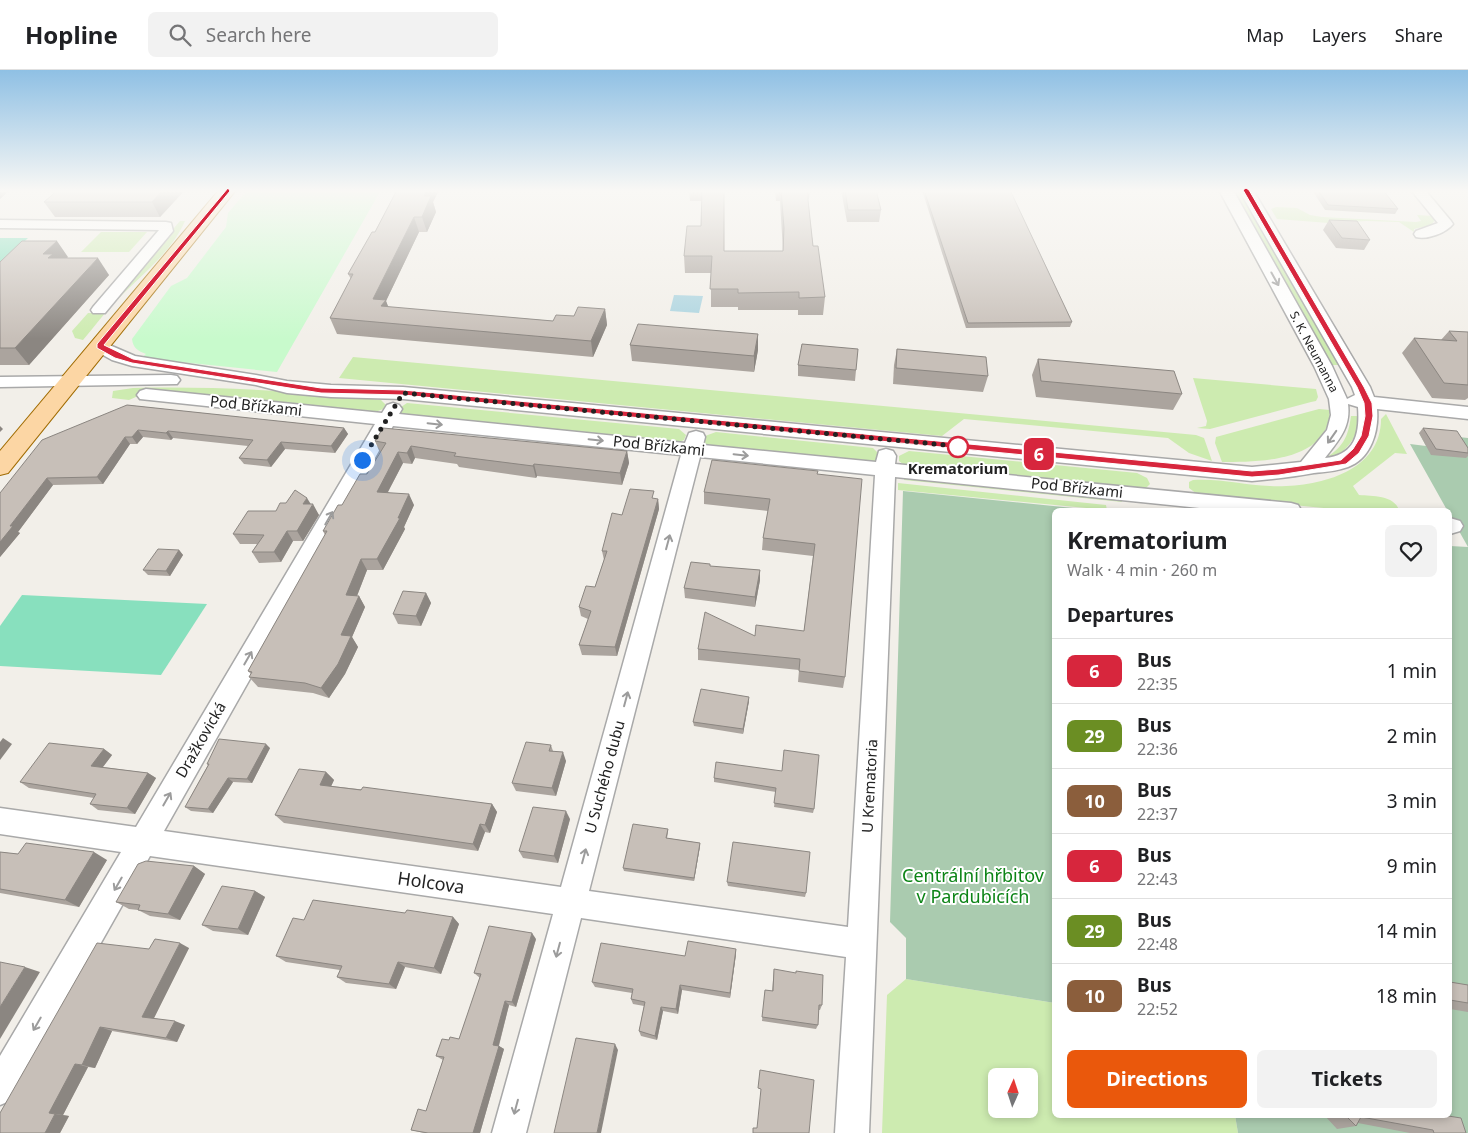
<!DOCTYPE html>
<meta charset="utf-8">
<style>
:root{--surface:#fff;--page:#f2f2f2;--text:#202124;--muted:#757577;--line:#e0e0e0;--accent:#ea580c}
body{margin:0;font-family:"Noto Sans",sans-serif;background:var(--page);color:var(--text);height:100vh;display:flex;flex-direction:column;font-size:19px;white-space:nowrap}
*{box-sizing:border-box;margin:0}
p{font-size:16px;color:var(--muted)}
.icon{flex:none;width:28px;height:28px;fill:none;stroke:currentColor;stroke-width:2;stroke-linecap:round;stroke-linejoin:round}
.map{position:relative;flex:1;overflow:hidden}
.side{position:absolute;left:1052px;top:438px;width:400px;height:610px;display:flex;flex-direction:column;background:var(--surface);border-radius:8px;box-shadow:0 2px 8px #0003}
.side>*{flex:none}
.badge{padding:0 10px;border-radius:8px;font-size:18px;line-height:32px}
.needle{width:32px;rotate:3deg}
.controls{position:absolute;left:988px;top:998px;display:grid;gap:10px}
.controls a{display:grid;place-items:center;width:50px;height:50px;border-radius:8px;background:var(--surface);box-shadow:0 2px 8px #0003;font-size:25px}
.you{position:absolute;width:25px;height:25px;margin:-12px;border:4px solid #fff;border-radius:50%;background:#1a73e8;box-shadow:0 0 0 8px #1a73e833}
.map>.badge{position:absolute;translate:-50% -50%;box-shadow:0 0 0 2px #fff}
h2{padding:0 15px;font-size:19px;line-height:45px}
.round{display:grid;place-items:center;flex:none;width:52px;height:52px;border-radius:8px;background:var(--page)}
.overview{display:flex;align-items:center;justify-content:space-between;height:85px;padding:0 15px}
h1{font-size:24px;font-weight:700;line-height:38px}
.action{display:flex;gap:10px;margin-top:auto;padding:10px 15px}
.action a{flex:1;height:58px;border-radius:8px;background:var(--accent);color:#fff;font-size:20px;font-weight:700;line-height:58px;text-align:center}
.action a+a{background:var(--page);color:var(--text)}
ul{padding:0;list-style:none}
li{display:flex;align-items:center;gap:15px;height:65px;padding:0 15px;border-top:1px solid var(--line)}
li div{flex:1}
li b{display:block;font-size:19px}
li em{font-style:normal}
li .badge{min-width:55px;font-weight:700;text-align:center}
header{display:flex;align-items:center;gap:30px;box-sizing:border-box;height:70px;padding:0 25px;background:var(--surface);border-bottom:1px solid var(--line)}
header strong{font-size:24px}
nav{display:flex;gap:28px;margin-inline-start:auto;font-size:18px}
.search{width:350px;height:45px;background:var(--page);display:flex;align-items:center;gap:12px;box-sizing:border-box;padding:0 18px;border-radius:8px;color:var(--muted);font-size:19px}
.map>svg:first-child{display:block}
</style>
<header>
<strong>Hopline</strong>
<div class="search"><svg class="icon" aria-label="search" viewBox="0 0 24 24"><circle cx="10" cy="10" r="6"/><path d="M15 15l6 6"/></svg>Search here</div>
<nav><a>Map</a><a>Layers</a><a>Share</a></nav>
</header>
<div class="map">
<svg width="1468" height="1063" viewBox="0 0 1468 1063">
<rect width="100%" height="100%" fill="#f2efe9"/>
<g fill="#cdebb0" fill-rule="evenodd">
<path d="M1234 120H1240L1340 295H1329Z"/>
<path d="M1276 137 1297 138 1310 145 1322 147 1416 152 1421 151 1417 145 1433 146 1435 150 1431 155 1414 159V162L1399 152 1367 151 1329 153 1277 149 1271 139Z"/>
<path d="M180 151H185C171 183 141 205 118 229 105 242 94 257 83 270L75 268 72 261 88 243H102Z"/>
<path d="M101 162H147L129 182H81Z"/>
<path d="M353 287 1196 365 1204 368 1212 391 1189 383 1168 368 964 349 942 366 339 308Z"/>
<path d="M1193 308 1316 319 1318 327 1316 331 1311 332 1210 359 1197 358 1206 356 1207 351Z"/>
<path d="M133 318C216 316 298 321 381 330L386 335 383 339 373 343 152 320 129 330 112 328 113 321Z"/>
<path d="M407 333 679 359 686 365 684 370 679 372 403 346 399 342 401 337Z"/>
<path d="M1319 339 1330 340C1329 392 1259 392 1222 392L1215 373 1216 367Z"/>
<path d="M1386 344 1407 384 1395 383 1353 416 1359 425C1372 426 1394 425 1399 440H1344L1210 427 1197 424 1189 418V412L1193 410C1218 408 1244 415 1270 416 1314 418 1381 404 1381 349Z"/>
<path d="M1351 346H1357C1364 363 1340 391 1323 390 1343 377 1348 368 1351 346Z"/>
<path d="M716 362 873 378 878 383V390L869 393 707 375 704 371 705 366Z"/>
<path d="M909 381 1137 403 1147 408 1150 414 1145 419 904 395 899 391V386Z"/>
<path d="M904 406 1121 428 1122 432 904 410Z"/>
<path d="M898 413 1106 435 1107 440 898 420Z"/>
<path d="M906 909 1055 933V1045H1235L1238 1063H882L887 925ZM996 1006H1029V1039H996Z"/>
</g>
<g fill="#aacbaf">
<path d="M1419 363 1468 368V1063H1238L1235 1045H1450V476L1468 477 1450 445V440H1447L1410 374 1426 376Z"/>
<path d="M903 421 1093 440H1055V933L906 909V868L890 852Z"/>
</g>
<path fill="#c8facc" d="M251 120H381L277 302 141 288 146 284C138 281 133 278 132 269L171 216 187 208 226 157 228 143 244 124Z"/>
<g fill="#88e0be">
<path d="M0 168H28L0 195Z"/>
<path d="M22 525 207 534 161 605 0 596V556Z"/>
</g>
<path fill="#aad3df" d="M674 225 703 226 699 243 670 241Z"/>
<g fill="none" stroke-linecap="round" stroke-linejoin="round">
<g stroke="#a9a9a9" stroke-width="3">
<g id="minor">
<path d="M1219 120H1233L1332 296 1347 329 1355 325 1352 317 1239 120H1253L1370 317 1374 327 1468 337V349L1377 339C1379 361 1371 389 1348 397 1337 401 1325 402 1314 403 1293 407 1273 409 1252 411L403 329 331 327 287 323 256 315 132 296 112 290 94 280 92 276 94 272 100 271 135 286 256 305 287 311 331 315 403 317 1252 397 1301 392 1327 360 1331 345 1329 329 1314 296ZM1348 334 1358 337C1360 364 1355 385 1325 388 1339 370 1351 357 1348 334Z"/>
<path d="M1411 120H1425L1451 151 1453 154C1446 163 1427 170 1416 167L1414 164 1416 161 1438 153Z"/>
<path d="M0 150 166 152 171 153 173 161 105 243H93L91 240 93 237 159 160 0 158Z"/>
<path d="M171 305 177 306 180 310 177 314 0 317V307Z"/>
<path d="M146 319 382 343 387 335 393 333 399 335 402 339 399 344 685 373 689 363 696 361 703 363 705 367 703 375 876 392 879 381 886 379 893 381 896 386 895 394 1291 433 1298 435 1301 440H1219L895 407 869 1063H835L846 887 581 848 526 1063H492L553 844 150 786 12 1030 0 1035V986L121 782 0 764V738L136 757 375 354 140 329 137 325 140 321ZM393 356 681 385 561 817 164 761ZM700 387 875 405 848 857 589 821Z"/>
<path d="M1450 448 1460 451 1463 456 1460 461 1450 464Z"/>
</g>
</g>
<g stroke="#a06b00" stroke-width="2">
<path id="major" d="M219 120H236L8 403 0 405V381Z"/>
</g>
<use href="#minor" fill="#fff" fill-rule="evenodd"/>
<use href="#major" fill="#fcd6a4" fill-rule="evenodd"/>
</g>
<g fill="#aba49e">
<path d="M58 120H185L160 147H55L44 132Z"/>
<path d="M391 120H439L433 132 436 142 427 162H419L386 231 388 237 553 251 605 239 607 255 593 287 337 264 330 248 351 209 348 204 375 162 396 121H391Z"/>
<path d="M689 120H724V181H783L780 131H776L775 120H810L809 129H808L813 176 825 227 823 245H798V240H738V237H711V203H685L684 186 701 156 702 131H690Z"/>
<path d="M841 120H876L881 140 879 152H847Z"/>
<path d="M922 120H1010L1072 252 1070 257 966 258Z"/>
<path d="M1312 120H1383L1398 139 1395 144 1325 140Z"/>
<path d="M1329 150 1370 170 1364 180 1336 178 1323 160Z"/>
<path d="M68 187 66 188 109 205 29 295H0V192Z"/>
<path d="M1449 261 1468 262V328L1465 330 1432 328 1402 283 1414 268 1441 270Z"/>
<path d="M758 264V280L754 302 632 291 630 275Z"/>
<path d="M897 279 988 306 983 322 893 314 894 295Z"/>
<path d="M1038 289 1182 324 1173 340 1036 327 1032 305Z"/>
<path d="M798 295 856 300 855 311 798 306Z"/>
<path d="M127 335 344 358 348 364 335 383 285 379 271 397 244 394 239 388 248 376 173 368 171 370 143 367 137 374H130L103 414 53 415 18 462 20 463 0 487V423Z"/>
<path d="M1423 358 1468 378V386L1466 388 1431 385 1419 363Z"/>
<path d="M375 371 627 381 629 393 622 415 537 406 536 408 459 397 457 394 415 388 412 394 403 393 388 422 414 435 404 457 405 459 383 500H367L357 526H359L365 537 352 567 358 577 345 604 329 628 313 623 258 617 249 607 251 604 248 601 325 465 323 461 342 435 367 404 380 383Z"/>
<path d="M817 404 845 607 843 618 798 612 799 600 698 590V579L755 566 804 561 813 486 762 480 763 468 768 441 704 434V422Z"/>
<path d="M655 429H658L659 439 617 586 582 585 579 575 588 549 581 546 579 537 595 517 604 490 602 481 622 445Z"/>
<path d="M310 434 319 445 303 471H293L281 492 259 493 252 482 257 474H240L233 464 276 441Z"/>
<path d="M179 480 183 485 170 506 148 505 143 500Z"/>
<path d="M711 497 760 500V510L755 537 685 528 684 518Z"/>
<path d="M426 523 431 533 421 556 398 554 393 544Z"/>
<path d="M749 631 743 664 694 656 693 652Z"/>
<path d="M551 675 553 681 566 691 556 726 516 721 512 713Z"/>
<path d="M270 678 252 713 233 712 213 743 191 741 185 737 208 695 207 694Z"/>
<path d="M104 679 112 685 103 697 148 703 156 708 135 744 98 740 90 734 94 728 29 718 20 712Z"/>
<path d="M782 701 814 739 813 743 774 737 776 722 714 712V708Z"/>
<path d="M326 702 334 710 331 716 492 734 497 742 490 763 485 762 478 781 284 753 275 745Z"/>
<path d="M570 749 558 793 523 788 519 781Z"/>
<path d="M668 759V763L667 768 700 773V776L694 811 624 801 623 798Z"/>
<path d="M0 782 18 784 107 790 79 837 0 823Z"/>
<path d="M194 796 205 804 180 850 150 846 138 840 129 839 116 832Z"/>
<path d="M727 812 806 823 805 827 728 816Z"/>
<path d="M255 821 265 827 248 865 213 861 202 855Z"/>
<path d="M405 843 453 847 459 854 441 904 405 897 396 919 346 913 337 907 340 900 286 892 276 886 304 850Z"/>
<path d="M536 869 516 937 509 935 499 976 504 979 480 1063H424L411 1060 426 1041 443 990 436 986 449 970 459 969 480 908 474 903Z"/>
<path d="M189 878 154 948 185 955 177 972 112 961 95 998 88 997 63 1045 69 1046 60 1063H0L149 879Z"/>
<path d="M736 879V884L730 928 682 920 678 944 663 941 657 970 641 966 639 961 644 936 633 934 631 929 632 923 595 917 592 912Z"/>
<path d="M774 899 822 935 820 940H819L818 955 816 959 762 951 765 920 772 921Z"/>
<path d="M1450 912 1468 915V942L1450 939Z"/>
<path d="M1310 1045H1442L1466 1063H1410L1358 1053 1356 1056 1337 1059 1326 1047Z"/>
</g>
<g fill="#8b8681">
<path d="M0 120H10L0 129Z"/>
<path d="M163 120H185L160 147 152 132Z"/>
<path d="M427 120H439L433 132 436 142 427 162 422 147 424 126Z"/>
<path d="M414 147 419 162 386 231 392 246 373 229Z"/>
<path d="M57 171 68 187 60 195 64 200 43 184Z"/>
<path d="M98 188 109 205 29 295 15 278Z"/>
<path d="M605 239 607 255 593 287 591 271Z"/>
<path d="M758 264V280L754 302V286Z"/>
<path d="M0 356 3 359 0 362Z"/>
<path d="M344 358 348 364 335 383 331 376Z"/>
<path d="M138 360 143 367 137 374 132 367Z"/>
<path d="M168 361 173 368 171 370 166 363Z"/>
<path d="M125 367 130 374 103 414 97 407Z"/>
<path d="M281 372 285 379 271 397 267 390Z"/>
<path d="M411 376 415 388 412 394 407 383Z"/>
<path d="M627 381 629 393 622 415 620 403Z"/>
<path d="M398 382 403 393 382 433 377 422Z"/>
<path d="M534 394 537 406 536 408 533 396Z"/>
<path d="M47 408 53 415 18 462 20 463 0 487V472L10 456Z"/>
<path d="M409 424 414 435 404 457 405 459 383 500 377 489Z"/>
<path d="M307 428 312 436 313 434 319 445 303 471 297 461 303 434Z"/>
<path d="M658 429 659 439 617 586 615 577Z"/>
<path d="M287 461 293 471 281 492 274 482Z"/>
<path d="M179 480 183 485 170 506 166 501Z"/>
<path d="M361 489 367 500 353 536 346 525Z"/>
<path d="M760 500V510L755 537V527Z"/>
<path d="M426 523 431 533 421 556 416 546Z"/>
<path d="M359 526 365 537 352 567 358 577 345 604 329 628 321 618 341 565Z"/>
<path d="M749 627V631L743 664V659Z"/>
<path d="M3 668 12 674 0 690V672Z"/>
<path d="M266 674 270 678 252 713 247 709Z"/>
<path d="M104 679 112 685 99 702 91 696Z"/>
<path d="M563 682 566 691 556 726 552 718Z"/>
<path d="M326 702 334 710 328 723 320 715Z"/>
<path d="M148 703 156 708 135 744 127 738Z"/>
<path d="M228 708 233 712 213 743 208 739Z"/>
<path d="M492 734 497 742 490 763 485 755Z"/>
<path d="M566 741 570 749 558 793 554 786Z"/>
<path d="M480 754 485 762 478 781 473 774Z"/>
<path d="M700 773V776L694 811V808Z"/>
<path d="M94 782 107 790 79 837 65 830Z"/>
<path d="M194 796 205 804 180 850 168 844Z"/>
<path d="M255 821 265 827 248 865 238 859Z"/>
<path d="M453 847 459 854 441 904 434 898Z"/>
<path d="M532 863 536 869 516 937 512 932Z"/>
<path d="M180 873 189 878 153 950 142 947Z"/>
<path d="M736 879V884L730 928V923Z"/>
<path d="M398 892 405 897 396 919 389 914Z"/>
<path d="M25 897 40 902 0 969V937Z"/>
<path d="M680 915 682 920 678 944 676 939Z"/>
<path d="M505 931 509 935 498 978 493 975Z"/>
<path d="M661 937 663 941 657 970 655 966Z"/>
<path d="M175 951 185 955 177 972 166 968Z"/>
<path d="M100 957 112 961 95 998 82 995Z"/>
<path d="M615 974 618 980 601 1063H597Z"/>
<path d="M499 976 504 979 480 1063H473Z"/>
<path d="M75 994 88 997 63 1045 49 1043Z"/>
<path d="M55 1044 69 1046 60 1063H45Z"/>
</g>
<g fill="#c7bfb8" stroke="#8b8681">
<path d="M58 120H163L152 132H44Z"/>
<path d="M397 120H427L424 126H431L422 147H414L373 229 386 230 381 236 553 251 556 245 574 246 578 237 605 239 591 271 330 248 353 204H348L372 162H375Z"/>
<path d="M702 120H724V181H783L784 158 781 120H808V130L813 176H818L825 227 799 228V222L738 223V219H710L712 186H684L687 156H701Z"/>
<path d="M845 120H876L881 140H848Z"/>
<path d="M924 120H1010L1072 252 968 253Z"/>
<path d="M1318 120H1383L1398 139 1328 135Z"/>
<path d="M1329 150 1357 151 1370 170 1342 168Z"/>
<path d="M22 171H57L43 184H53L48 188H98L15 278H0V192Z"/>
<path d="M638 254 758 264 754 286 630 275Z"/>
<path d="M1449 261 1468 262V315L1444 313 1414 268 1457 271Z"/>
<path d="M802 274 858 279 856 300 798 295Z"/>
<path d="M897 279 986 287 988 306 896 298Z"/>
<path d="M1038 289 1174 301 1182 324 1041 311Z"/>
<path d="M127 335 344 358 331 376 281 372 267 390 239 388 253 370 168 361 166 363 138 360 132 367H125L97 407 47 408 10 456H13L0 472V423L42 370Z"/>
<path d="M383 358 627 381 620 403 534 394 533 396 454 386 456 383 411 376 407 383 398 382 377 422 409 424 398 448H400L377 489H361L346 525 359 526 341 565 351 566 338 594 321 618 305 613 249 607 252 602 248 601 327 461H323L338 435H342L360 404H367L386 373 375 371Z"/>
<path d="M1423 358 1457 361 1468 378V383L1436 379Z"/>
<path d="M712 390 818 401 817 404 862 409 845 607 799 601 800 589 698 579 705 542 755 566 756 555 804 561 815 474 763 468 770 429 704 422Z"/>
<path d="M630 419 654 421 652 428 658 429 615 577 579 575 591 541 579 537 586 516 595 517 607 481H602L612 443 622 445Z"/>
<path d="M295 420 307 428 303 434H313L297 461H287L274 482H252L264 465 233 464 248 441H276L280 433H286Z"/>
<path d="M158 479 179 480 166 501 143 500Z"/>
<path d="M691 492 710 494V496L760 500 755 527 684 518Z"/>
<path d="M403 521 426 523 416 546 393 544Z"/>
<path d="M701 619 749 627 743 659 693 652Z"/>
<path d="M219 669 266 674 247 709 228 708 208 739 185 737 209 694H207Z"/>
<path d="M526 672 551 675 549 681 563 682 552 718 512 713Z"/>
<path d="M49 673 104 679 91 696 148 703 127 738 90 734 96 724 20 712Z"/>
<path d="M784 680 819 685 814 739 774 733 776 718 714 708 716 692 782 701Z"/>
<path d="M299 699 326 702 320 715 361 720 363 717 492 734 485 755 480 754 473 774 275 745Z"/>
<path d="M533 737 566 741 554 786 519 781Z"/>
<path d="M633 754 668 759 666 768 700 773 694 808 623 798Z"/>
<path d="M733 772 810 782 806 823 727 812Z"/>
<path d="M26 773 94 782 65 830 0 819V782L18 784Z"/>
<path d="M146 791 194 796 168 844 138 840 140 835 116 832 138 794Z"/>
<path d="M222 816 255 821 238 859 202 855Z"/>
<path d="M313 830 405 843 407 840 453 847 434 898 398 892 389 914 337 907 342 896 276 886 293 848 304 850Z"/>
<path d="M489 856 532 863 512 932 505 931 493 975 499 976 473 1063H428L411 1060 418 1039 426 1041 444 987 436 986 442 969 449 970 450 967 459 969 481 904 474 903Z"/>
<path d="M155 869 180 873 142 947 175 951 166 968 100 957 82 995 75 994 49 1043 55 1044 45 1063H0V1043L97 873 149 879Z"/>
<path d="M688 871 736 879 730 923 680 915 676 939 661 937 655 966 639 961 645 932 631 929 633 919 592 912 601 873 685 886Z"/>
<path d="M0 892 25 897 0 937Z"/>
<path d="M774 899 796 903V901L823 905 822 935H819L818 955 762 947 765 920 773 921Z"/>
<path d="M1450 912 1468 915V933L1450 930Z"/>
<path d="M576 968 615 974 597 1063H554Z"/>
<path d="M760 1000 814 1010 809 1063H753V1058H757L761 1019 758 1018Z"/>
<path d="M1345 1045H1395L1396 1046V1045H1442L1461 1048 1466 1063H1434L1433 1060 1361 1047 1356 1056Z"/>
</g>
<defs><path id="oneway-shaft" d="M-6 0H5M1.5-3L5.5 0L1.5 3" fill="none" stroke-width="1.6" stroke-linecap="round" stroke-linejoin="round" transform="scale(1.25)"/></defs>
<g stroke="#9c9c9c">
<use href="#oneway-shaft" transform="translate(1275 209) rotate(61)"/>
<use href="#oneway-shaft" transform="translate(435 354) rotate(6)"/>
<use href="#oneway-shaft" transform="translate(1332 367) rotate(125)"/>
<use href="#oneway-shaft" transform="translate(596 370) rotate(6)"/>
<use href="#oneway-shaft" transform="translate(741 385) rotate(6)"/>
<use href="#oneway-shaft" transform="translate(329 448) rotate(-60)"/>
<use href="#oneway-shaft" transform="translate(668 472) rotate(-75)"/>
<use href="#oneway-shaft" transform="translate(248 588) rotate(-60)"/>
<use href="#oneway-shaft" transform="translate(626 629) rotate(-75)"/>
<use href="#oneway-shaft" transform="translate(167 729) rotate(-60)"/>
<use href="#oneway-shaft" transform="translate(584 786) rotate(-75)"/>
<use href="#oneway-shaft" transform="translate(118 814) rotate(120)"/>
<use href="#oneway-shaft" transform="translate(558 880) rotate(105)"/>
<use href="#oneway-shaft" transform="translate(37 954) rotate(120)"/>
<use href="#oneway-shaft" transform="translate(516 1037) rotate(105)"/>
</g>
<linearGradient id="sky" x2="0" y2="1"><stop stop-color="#8fc0e4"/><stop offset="0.45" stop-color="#f9f8f5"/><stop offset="1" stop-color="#f9f8f5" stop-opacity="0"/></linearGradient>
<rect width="1468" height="269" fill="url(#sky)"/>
<path fill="#d7263d" stroke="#fff" d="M228 118 230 121 104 275 133 289 321 318 403 320 1252 401 1279 399 1341 390 1353 379 1361 366 1365 346 1364 333 1357 317 1243 120 1246 118 1249 120 1364 317 1372 333 1373 346 1369 366 1359 383 1346 394 1279 405 1252 407 403 325 321 323 132 293 115 288 97 278V274Z"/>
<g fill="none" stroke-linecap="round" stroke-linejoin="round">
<path stroke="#222" stroke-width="5" stroke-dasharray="0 9" d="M362 390 403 323 966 377H958"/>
</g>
<circle fill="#fff" stroke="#d7263d" stroke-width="2.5" cx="958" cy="377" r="10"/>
<g text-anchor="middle" stroke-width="4" stroke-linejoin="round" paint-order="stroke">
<g font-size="12" fill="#222" stroke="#fff">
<text transform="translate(1314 282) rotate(62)" y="4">S. K. Neumanna</text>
</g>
<g font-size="15" fill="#222" stroke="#fff">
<text transform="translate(256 336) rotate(6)" y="5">Pod Břízkami</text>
<text transform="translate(659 376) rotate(6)" y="5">Pod Břízkami</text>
<text transform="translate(1077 418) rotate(6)" y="5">Pod Břízkami</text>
<text transform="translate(201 670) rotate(-60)" y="5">Dražkovická</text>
<text transform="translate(605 707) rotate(-75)" y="5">U Suchého dubu</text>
<text transform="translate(870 716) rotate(-87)" y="5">U Krematoria</text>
</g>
<g font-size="15" font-weight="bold" fill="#222" stroke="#fff">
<text x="958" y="404">Krematorium</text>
</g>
<g font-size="18" fill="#0c8416" stroke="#fff">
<text x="973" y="812">Centrální hřbitov<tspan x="973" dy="21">v Pardubicích</tspan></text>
</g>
<g font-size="18" fill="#222" stroke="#fff">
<text transform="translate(431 813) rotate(8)" y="6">Holcova</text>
</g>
</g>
</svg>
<div class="controls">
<a><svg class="needle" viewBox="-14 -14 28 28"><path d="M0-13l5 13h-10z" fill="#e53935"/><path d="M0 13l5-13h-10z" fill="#757577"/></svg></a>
</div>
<div class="you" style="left:362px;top:390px"></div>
<b class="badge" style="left:1039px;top:384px;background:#d7263d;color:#fff">6</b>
<section class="side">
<div class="overview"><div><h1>Krematorium</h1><p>Walk · 4 min · 260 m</p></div><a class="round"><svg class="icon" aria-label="heart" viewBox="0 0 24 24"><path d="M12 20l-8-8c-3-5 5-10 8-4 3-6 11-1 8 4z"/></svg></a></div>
<h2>Departures</h2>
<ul>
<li><span class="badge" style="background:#d7263d;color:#fff">6</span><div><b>Bus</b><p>22:35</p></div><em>1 min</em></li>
<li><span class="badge" style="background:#6b8e23;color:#fff">29</span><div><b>Bus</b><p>22:36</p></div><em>2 min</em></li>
<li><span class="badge" style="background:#8b5e3c;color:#fff">10</span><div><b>Bus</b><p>22:37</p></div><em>3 min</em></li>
<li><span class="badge" style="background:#d7263d;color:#fff">6</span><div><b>Bus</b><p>22:43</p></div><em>9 min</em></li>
<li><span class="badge" style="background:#6b8e23;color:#fff">29</span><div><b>Bus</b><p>22:48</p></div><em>14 min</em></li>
<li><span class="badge" style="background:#8b5e3c;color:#fff">10</span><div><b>Bus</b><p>22:52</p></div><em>18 min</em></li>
</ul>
<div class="action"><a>Directions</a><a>Tickets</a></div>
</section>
</div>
